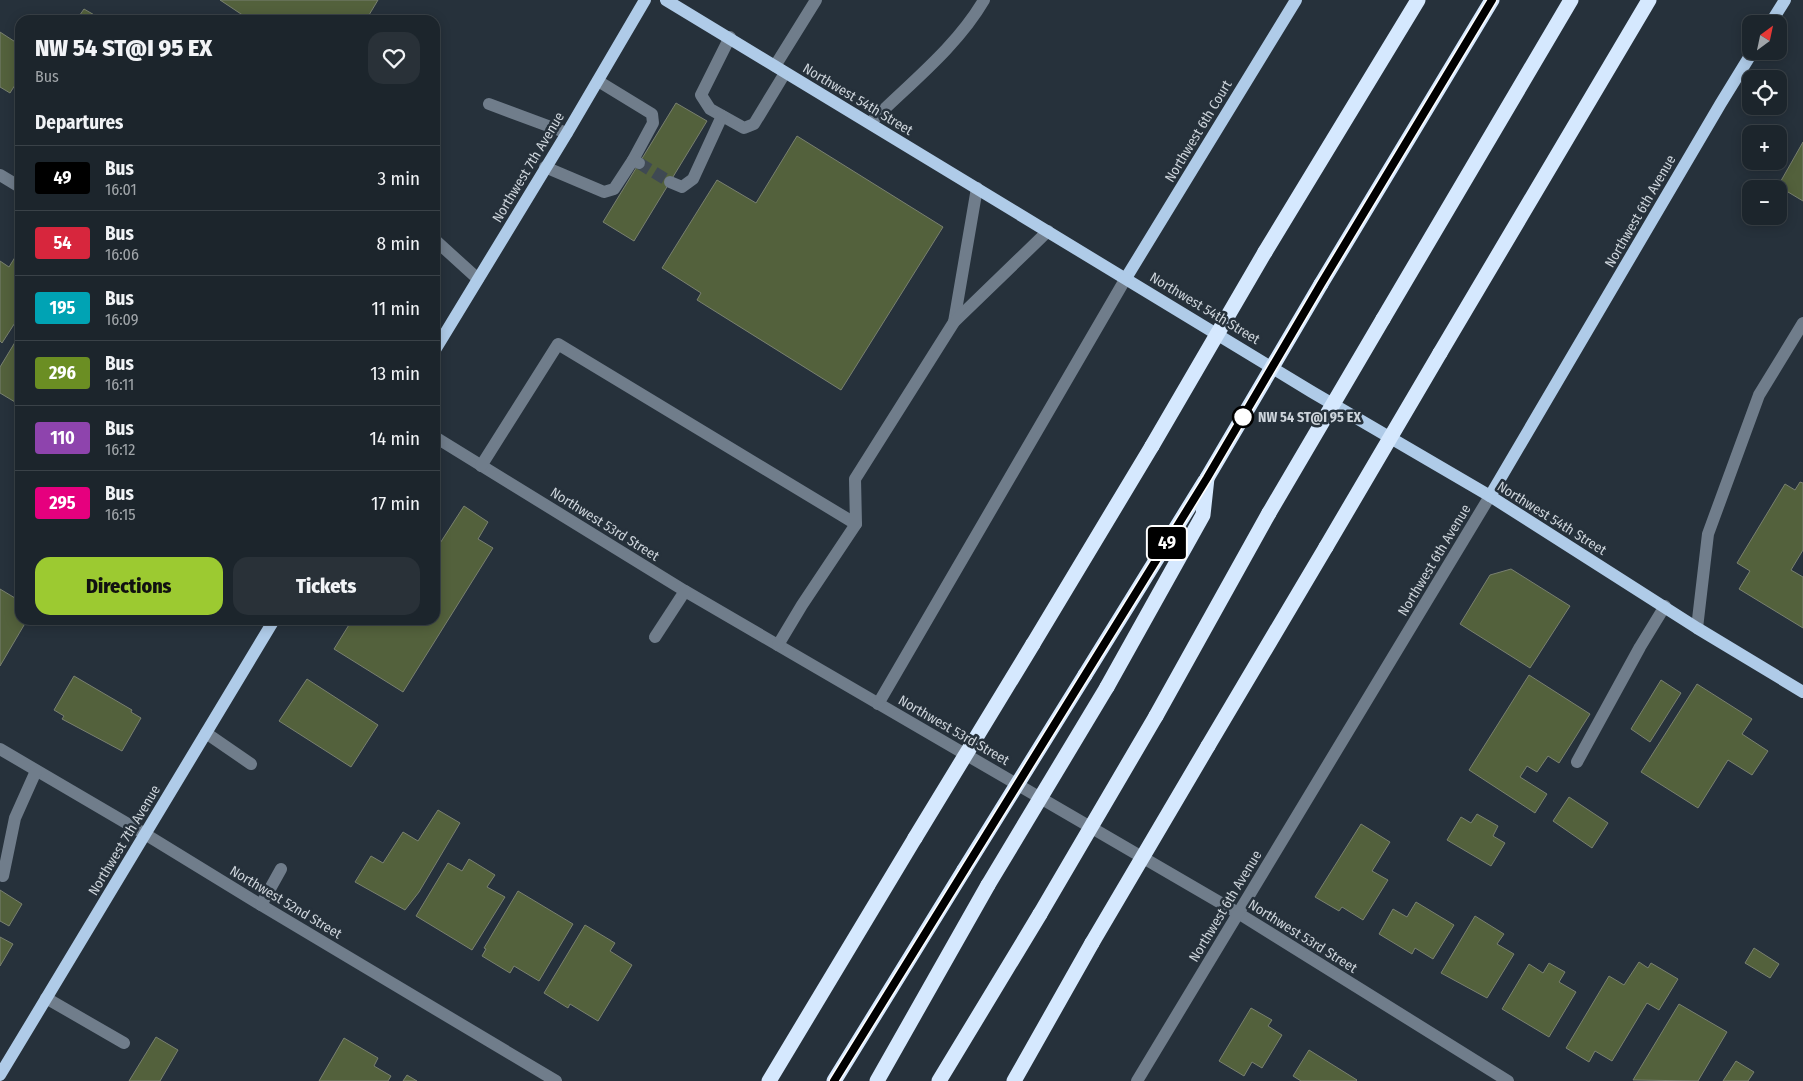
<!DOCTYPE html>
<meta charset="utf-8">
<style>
:root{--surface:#1c252c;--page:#293138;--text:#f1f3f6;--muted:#a0a5a9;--line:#3a4248;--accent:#9cca31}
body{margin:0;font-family:"Fira Sans Condensed",sans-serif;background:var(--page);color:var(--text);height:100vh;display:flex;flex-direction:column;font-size:19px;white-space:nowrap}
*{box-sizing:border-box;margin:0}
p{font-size:16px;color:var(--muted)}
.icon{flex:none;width:28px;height:28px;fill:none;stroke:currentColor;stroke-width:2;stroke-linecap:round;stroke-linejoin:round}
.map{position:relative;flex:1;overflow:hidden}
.side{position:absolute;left:15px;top:15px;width:425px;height:610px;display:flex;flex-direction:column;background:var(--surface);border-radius:15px;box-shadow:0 2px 12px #0003,0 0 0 1px var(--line)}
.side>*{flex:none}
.badge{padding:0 10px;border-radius:4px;font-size:18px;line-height:32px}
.needle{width:32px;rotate:33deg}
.tools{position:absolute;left:1742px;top:15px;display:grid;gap:10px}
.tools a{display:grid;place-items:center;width:45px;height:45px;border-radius:10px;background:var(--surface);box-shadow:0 2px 12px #0003,0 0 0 1px var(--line);font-size:25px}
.map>.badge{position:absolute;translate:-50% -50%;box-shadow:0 0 0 2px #fff}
h2{padding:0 20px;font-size:19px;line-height:45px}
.round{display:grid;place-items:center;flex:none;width:52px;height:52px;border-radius:15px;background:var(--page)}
.headline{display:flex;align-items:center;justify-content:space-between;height:85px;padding:0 20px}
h1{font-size:24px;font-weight:800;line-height:38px}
.action{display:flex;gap:10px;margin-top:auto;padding:10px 20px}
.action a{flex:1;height:58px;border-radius:15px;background:var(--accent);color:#111;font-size:20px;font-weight:800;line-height:58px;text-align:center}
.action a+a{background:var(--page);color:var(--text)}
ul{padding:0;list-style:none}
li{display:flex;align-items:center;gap:15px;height:65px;padding:0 20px;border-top:1px solid var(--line)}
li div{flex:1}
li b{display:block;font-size:19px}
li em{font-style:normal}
li .badge{min-width:55px;font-weight:700;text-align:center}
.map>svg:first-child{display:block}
</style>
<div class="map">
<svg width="1803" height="1081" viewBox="0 0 1803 1081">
<rect width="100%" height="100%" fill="#26313b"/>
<g fill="#53613c" stroke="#798070">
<path d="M220 0H378L366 20H250Z"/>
<path d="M84 9 103 20H71L73 16 77 19Z"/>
<path d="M0 32 20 45V77L10 93 0 87Z"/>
<path d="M676 103 707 121 634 241 603 222Z"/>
<path d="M797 136 943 227 841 390 697 300 701 293 662 268 717 180 756 203Z"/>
<path d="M1803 142V201L1778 186Z"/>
<path d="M17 254 20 256V315L2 343 0 341V261L9 267Z"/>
<path d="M20 334V405L0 393V367Z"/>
<path d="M1800 482 1803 483V550L1791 570 1803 577V628L1739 589 1750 571 1737 563 1785 484 1795 490Z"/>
<path d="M464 506 488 522 478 539 493 548 403 692 334 649 352 620H435V551Z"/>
<path d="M1511 569 1570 606 1530 668 1460 624 1490 575Z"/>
<path d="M0 589 20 601V620H27L0 666Z"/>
<path d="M1529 675 1590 714 1559 763 1548 756 1537 772 1527 766 1520 777 1547 794 1535 813 1469 770Z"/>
<path d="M74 676 132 710 131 712 141 718 122 751 62 719 64 716 54 710Z"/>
<path d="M307 679 378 725 351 767 279 721Z"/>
<path d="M1661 680 1681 693 1650 742 1631 729Z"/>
<path d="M1697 684 1752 719 1742 734 1768 751 1752 775 1728 760 1698 808 1641 772Z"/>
<path d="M1569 797 1608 823 1592 848 1553 821Z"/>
<path d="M438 810 460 823 419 892 405 910 355 882 371 856 383 863 403 832 418 841Z"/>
<path d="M1477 814 1498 826 1493 836 1505 843 1491 866 1447 840 1461 817 1471 823Z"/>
<path d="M1361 824 1390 842 1372 871 1388 880 1363 920 1342 907 1339 911 1315 897Z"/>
<path d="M469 859 495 875 487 887 505 897 472 950 416 916 448 863 462 871Z"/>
<path d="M0 890 22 904 9 926 0 921Z"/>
<path d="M518 891 573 924 539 981 514 966 510 973 482 956 486 949 484 948Z"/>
<path d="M1416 902 1454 925 1433 959 1415 948 1412 954 1379 934 1393 909 1407 917Z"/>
<path d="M1475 916 1504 934 1497 944 1514 954 1487 998 1441 973Z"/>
<path d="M585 925 615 943 610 951 632 965 598 1021 570 1004 568 1008 544 993Z"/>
<path d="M0 937 13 944 0 966Z"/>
<path d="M1754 948 1779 964 1770 978 1745 963Z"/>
<path d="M1639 962 1648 968 1651 963 1678 979 1659 1010 1647 1003 1612 1061 1595 1051 1589 1062 1566 1048 1609 976 1624 985Z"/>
<path d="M1549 963 1565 972 1559 982 1576 992 1549 1037 1502 1009 1529 964 1543 973Z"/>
<path d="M1679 1004 1727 1032 1698 1081 1633 1080Z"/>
<path d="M1251 1008 1272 1020 1268 1026 1282 1035 1262 1068 1252 1062 1244 1076 1219 1061Z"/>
<path d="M156 1037 178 1050 160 1081H129Z"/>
<path d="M344 1038 378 1058 374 1066 391 1076 388 1081H319Z"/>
<path d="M1309 1050 1357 1080 1356 1081H1301L1293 1076Z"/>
<path d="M1736 1061 1754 1072 1748 1081H1723Z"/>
<path d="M407 1075 417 1081H403Z"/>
</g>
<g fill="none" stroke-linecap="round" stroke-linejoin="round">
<path stroke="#3f4953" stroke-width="12" stroke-dasharray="12 6" stroke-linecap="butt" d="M639 163 670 182"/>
<g stroke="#707d8b" stroke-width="12">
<path d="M730 37 701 95 710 109 744 128 754 124 785 73"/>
<path d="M775 66 816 0"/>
<path d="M598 81 652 114 653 123 633 160"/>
<path d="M489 104 567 133"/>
<path d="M870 123C909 84 956 48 984 0"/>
<path d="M545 167 604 192 614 189 633 160 639 163"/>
<path d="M0 175 20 187"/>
<path d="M670 182 682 187 693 179 722 116"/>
<path d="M435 240 478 279"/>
<path d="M954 322 977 188"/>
<path d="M435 437 685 591 1238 913 1508 1081"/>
<path d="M481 466 558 344 856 524"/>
<path d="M1697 628 1708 534 1759 395 1803 323"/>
<path d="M655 637 685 591"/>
<path d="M778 645 802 605 856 524 855 479 954 322 1048 231"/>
<path d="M878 704 1126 278"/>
<path d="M206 733 251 764"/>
<path d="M0 749 145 834 261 905 556 1081"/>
<path d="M1577 762 1640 647 1665 606"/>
<path d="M3 876 15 818 36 771"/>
<path d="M261 905 281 869"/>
<path d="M46 998 124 1043"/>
<path d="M1137 1081 1490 496"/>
</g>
<g stroke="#afcbe8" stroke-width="12">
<path d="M666 0 1312 392 1490 496 1697 628 1803 692"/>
<path d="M1770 24 1785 0"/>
<path d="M1126 278 1296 0"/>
<path d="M435 350 567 133 645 0"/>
<path d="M1490 496 1721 103 1753 51"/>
<path d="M0 1075 274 620"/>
</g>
<g stroke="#d5e8fe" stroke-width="15">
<path d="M1265 252 1418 0"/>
<path d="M1321 284 1492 0"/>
<path d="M1383 319 1571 0"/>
<path d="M1440 353 1649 0"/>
<path d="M1033 644 1152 446"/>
<path d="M1085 675 1205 481"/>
<path d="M1107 687 1203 515 1207 478"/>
<path d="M1156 716 1269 513"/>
<path d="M1208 746 1326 547"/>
<path d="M769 1081 915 838"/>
<path d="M834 1081 964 870"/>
<path d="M877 1081 988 885"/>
<path d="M939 1081 1040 914"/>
<path d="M1014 1081 1092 943"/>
</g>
<g stroke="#d5e8fe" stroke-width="15">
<path d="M1152 446 1265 252"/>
<path d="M1207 478 1321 284"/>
<path d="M1269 513 1383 319"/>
<path d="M1326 547 1440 353"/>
<path d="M915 838 1033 644"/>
<path d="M964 870 1085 675"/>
<path d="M988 885 1107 687"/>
<path d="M1040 914 1156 716"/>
<path d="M1092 943 1208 746"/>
</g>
</g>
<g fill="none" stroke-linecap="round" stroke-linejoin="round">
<g stroke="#fff" stroke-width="11">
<path id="line" d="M834 1081 1207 478 1321 284 1492 0"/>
</g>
<use href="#line" stroke="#000" stroke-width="8"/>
</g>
<circle fill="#fff" stroke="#000" stroke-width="2.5" cx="1243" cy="417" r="10"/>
<g text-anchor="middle" stroke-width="5" stroke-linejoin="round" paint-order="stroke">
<g font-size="14" fill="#cdd4db" stroke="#26313b">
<text transform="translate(858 99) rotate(31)" y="5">Northwest 54th Street</text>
<text transform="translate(1198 131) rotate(-59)" y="5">Northwest 6th Court</text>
<text transform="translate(528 167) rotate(-59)" y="5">Northwest 7th Avenue</text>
<text transform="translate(1640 211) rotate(-60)" y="5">Northwest 6th Avenue</text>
<text transform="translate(1205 308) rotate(31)" y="5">Northwest 54th Street</text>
<text transform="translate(1552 518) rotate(32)" y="5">Northwest 54th Street</text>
<text transform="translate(605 524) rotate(32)" y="5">Northwest 53rd Street</text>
<text transform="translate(1434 560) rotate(-59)" y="5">Northwest 6th Avenue</text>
<text transform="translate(954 730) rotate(30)" y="5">Northwest 53rd Street</text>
<text transform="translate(124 840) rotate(-59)" y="5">Northwest 7th Avenue</text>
<text transform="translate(286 902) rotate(31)" y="5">Northwest 52nd Street</text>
<text transform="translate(1225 906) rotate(-59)" y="5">Northwest 6th Avenue</text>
<text transform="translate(1303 936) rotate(32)" y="5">Northwest 53rd Street</text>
</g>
<g font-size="14" font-weight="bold" fill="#cdd4db" stroke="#26313b" text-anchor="start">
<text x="1258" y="422">NW 54 ST@I 95 EX</text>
</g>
</g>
</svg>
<div class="tools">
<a><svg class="needle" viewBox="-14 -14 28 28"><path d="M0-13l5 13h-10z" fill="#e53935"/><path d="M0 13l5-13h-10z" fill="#a0a5a9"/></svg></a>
<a><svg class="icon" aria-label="locate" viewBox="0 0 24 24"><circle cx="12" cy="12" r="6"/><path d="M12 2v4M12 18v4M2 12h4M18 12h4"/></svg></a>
<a>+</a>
<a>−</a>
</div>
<b class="badge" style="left:1167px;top:543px;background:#000;color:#fff">49</b>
<section class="side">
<div class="headline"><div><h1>NW 54 ST@I 95 EX</h1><p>Bus</p></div><a class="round"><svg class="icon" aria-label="heart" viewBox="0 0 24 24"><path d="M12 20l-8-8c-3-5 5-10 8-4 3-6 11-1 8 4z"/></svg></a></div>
<h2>Departures</h2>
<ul>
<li><span class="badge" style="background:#000;color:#fff">49</span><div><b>Bus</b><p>16:01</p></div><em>3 min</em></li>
<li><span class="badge" style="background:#d7263d;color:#fff">54</span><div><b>Bus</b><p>16:06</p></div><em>8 min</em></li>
<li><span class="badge" style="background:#00a3b4;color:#fff">195</span><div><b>Bus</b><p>16:09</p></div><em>11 min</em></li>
<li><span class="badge" style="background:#6b8e23;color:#fff">296</span><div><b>Bus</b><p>16:11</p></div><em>13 min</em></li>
<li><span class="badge" style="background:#8e44ad;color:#fff">110</span><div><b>Bus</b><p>16:12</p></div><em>14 min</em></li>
<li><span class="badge" style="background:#e6007e;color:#fff">295</span><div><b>Bus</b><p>16:15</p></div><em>17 min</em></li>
</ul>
<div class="action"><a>Directions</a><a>Tickets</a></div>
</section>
</div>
